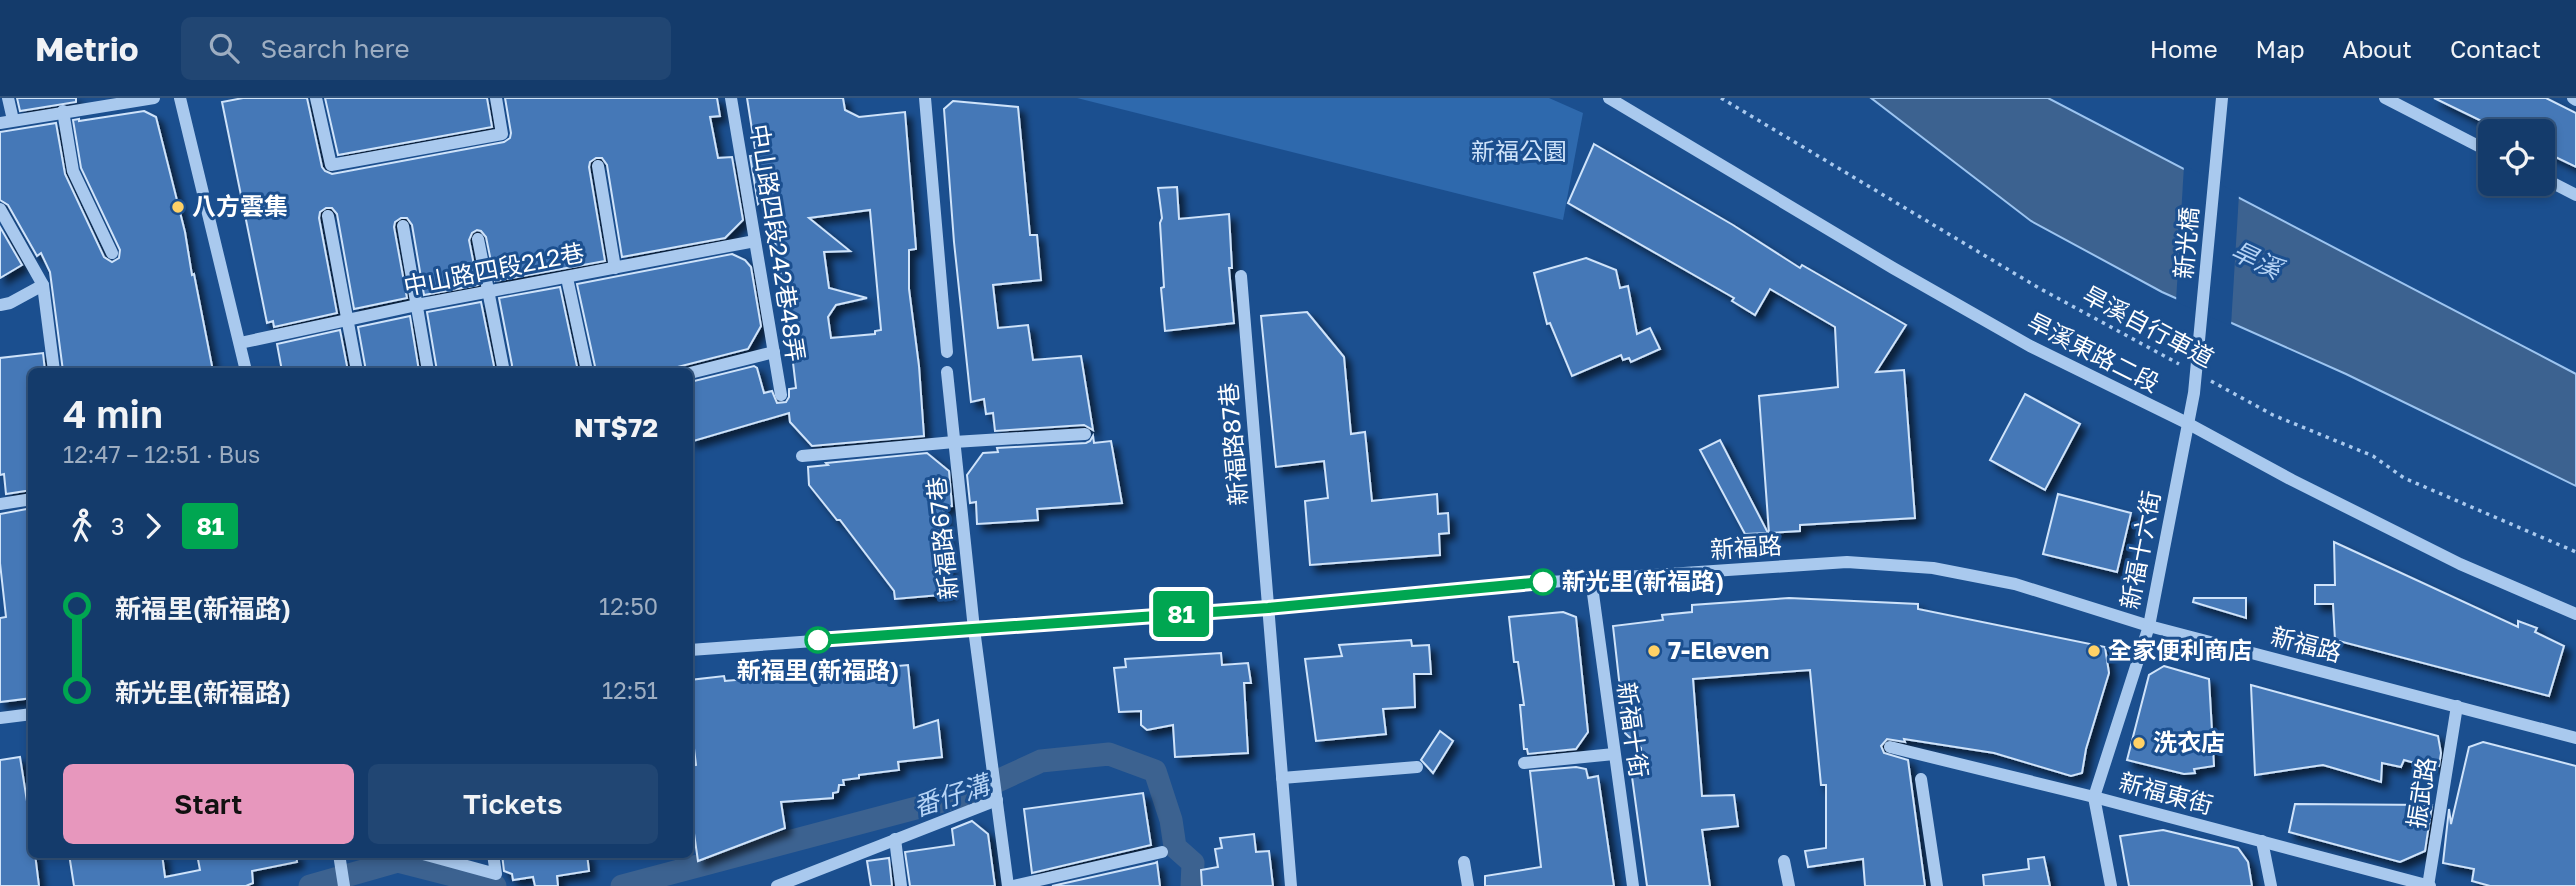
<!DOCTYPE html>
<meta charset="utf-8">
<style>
:root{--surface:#143b6b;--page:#214673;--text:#f1f3f6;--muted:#9dadc1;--line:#33557e;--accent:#e797bd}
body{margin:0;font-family:"Golos Text","Noto Sans TC",sans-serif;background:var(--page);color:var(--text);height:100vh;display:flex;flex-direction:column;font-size:26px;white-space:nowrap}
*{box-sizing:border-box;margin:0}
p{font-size:23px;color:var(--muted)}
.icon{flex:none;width:38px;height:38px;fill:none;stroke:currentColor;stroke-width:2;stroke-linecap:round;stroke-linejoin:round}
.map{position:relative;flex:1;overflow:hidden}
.drawer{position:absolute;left:28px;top:270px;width:665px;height:490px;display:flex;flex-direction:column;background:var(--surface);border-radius:10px;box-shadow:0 4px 10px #0003,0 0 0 2px var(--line)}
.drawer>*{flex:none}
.badge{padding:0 14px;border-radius:5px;font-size:24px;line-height:46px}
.tools{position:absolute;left:2478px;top:21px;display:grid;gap:14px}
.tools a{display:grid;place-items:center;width:77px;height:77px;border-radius:10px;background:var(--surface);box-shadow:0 4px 10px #0003,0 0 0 2px var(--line);font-size:35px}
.map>.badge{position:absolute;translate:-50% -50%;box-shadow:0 0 0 4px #fff}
.legs{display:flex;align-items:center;gap:10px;height:77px;padding:0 35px;font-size:23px}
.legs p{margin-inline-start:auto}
.head{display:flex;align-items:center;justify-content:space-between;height:119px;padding:0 35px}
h1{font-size:38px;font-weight:600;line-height:52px}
.cta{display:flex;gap:14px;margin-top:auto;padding:14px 35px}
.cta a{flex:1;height:80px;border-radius:10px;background:var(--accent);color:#111;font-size:28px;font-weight:600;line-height:80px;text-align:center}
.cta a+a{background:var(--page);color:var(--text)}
ul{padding:0 35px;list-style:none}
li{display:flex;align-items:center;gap:24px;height:84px;font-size:26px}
li i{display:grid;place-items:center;width:10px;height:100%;margin:0 9px;background:currentColor}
li i::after{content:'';width:18px;height:18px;margin:-9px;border:5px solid;border-radius:50%;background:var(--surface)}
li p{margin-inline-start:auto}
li:first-child i{background:linear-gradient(#0000 50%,currentColor 0)}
li:last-child i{background:linear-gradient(currentColor 50%,#0000 0)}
header{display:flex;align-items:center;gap:42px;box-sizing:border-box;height:98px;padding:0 35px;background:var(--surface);border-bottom:2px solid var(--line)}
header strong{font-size:33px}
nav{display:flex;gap:38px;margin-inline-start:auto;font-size:24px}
.search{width:490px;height:63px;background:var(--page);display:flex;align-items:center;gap:18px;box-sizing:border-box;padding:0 24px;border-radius:10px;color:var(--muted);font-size:26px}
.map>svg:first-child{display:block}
</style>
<header>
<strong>Metrio</strong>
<div class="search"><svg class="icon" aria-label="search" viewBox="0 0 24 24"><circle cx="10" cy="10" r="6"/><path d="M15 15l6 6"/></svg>Search here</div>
<nav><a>Home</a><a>Map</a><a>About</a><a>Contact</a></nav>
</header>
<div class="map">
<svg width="2576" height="788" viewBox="0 0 2576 788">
<defs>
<filter id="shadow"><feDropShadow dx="6" dy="6" stdDeviation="3.5" flood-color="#0009"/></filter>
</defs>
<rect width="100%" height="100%" fill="#1b4f8f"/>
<path fill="#2e69ad" d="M1077 0H1549L1583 15 1563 122Z"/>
<path fill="#3c6290" stroke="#9cc4f0" stroke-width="2" d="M1871 0H2048L2576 276V388L2346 276 2162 194 2031 123Z"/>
<path fill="#1b4f8f" d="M2184 67 2239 96 2231 228 2176 204Z"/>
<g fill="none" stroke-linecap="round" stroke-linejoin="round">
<g stroke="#3c6290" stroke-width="23">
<path d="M310 788 398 763 495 788"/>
<path d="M622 788 969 696 1041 663 1109 656 1155 673 1171 722 1175 749 1193 765 1192 788"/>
</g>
</g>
<g fill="#4478b7" stroke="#cfe3fa" stroke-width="2" fill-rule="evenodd" filter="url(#shadow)">
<path d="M17 0H76V4L20 13Z"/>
<path d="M243 0H307L322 69 325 73 332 76 504 44 510 40 511 35 505 0H717L720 18 710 19 718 60 732 59 743 122 725 140 622 159 607 67 602 60H596L590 64 589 69 605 163 495 183 486 139 481 133 477 132 472 135 469 142 478 187 424 197 412 127 407 120H401L395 124 394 129 407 200 354 211 337 116 332 110H326L320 114 319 120 337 215 274 229 273 223 267 225 222 4Z"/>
<path d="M325 0H487L492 29 338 57Z"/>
<path d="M747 0H843L845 12 859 19 905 14 916 151 909 152V191L919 268 924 338 812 348 790 324 789 315 690 344V284L754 268 757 270 764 295 772 293 777 305 786 304 789 299V291L796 290 787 214 771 120H766L763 101 758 106 750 58 756 57ZM870 112 881 232 875 233V236L831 240 828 219 836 207 867 200 829 190 824 154 850 153 809 120Z"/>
<path d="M2434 0H2546L2576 15V69L2543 53V33H2502Z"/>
<path d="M953 3 1018 9 1030 137H1037L1041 182 993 187 998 230 1028 227 1033 262 1081 258 1093 332 1084 327 995 333 993 315 986 316 984 301 971 304 954 144 944 11Z"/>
<path d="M144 13 156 19 185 134 192 177 194 176 213 273H63L50 174 41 155 37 158 8 107 0 102V34L56 25 65 76 104 159 112 164 119 160 120 152 81 70 73 22 79 21V23Z"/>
<path d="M1594 46 1733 127 1800 170 1802 167 1906 227 1876 274 1904 272 1915 420 1800 427V433L1769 435 1759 298 1838 289 1835 229 1770 191 1755 217 1732 203 1734 200 1568 105Z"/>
<path d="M1177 89 1179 121 1229 116 1232 170H1229L1234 225 1165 233 1161 190 1164 189 1160 125 1162 120 1158 90Z"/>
<path d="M0 129 22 167 0 180Z"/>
<path d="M732 156 745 162 751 169 761 228 748 251 662 273H596L577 186Z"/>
<path d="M1586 160 1616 172 1620 190 1628 188 1637 236 1650 230 1660 251 1631 264 1629 260 1623 262 1621 257 1572 278 1550 225 1547 226 1534 175Z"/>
<path d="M560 189 578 273H511L512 267 499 200Z"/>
<path d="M481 204 495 273H437L427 214Z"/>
<path d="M1307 214 1344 259 1351 336 1365 334 1372 403 1437 396 1438 416 1448 415 1449 435 1439 436 1440 457 1310 467 1305 403 1328 400 1324 363 1276 369 1261 218Z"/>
<path d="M410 218 419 273H366L358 229Z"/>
<path d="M340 232 348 273H282L277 246Z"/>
<path d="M43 255 45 273H32V392L6 396 4 376 0 377V260Z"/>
<path d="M2025 296 2080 326 2045 392 1990 362Z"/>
<path d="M1093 338 1094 345 1111 343 1122 405 1037 411 1038 422 977 426 976 404 970 405 967 377 983 355 998 354 997 350 1086 345 1090 343Z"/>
<path d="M1720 342 1768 435 1745 436 1700 352Z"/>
<path d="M927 355 949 373 952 408 943 409 951 496 895 501 894 493 840 422H837L809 387 808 369 828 367 826 365Z"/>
<path d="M2058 396 2131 415 2117 474 2043 456Z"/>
<path d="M32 410V600L0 604V520L6 519 0 465V416Z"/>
<path d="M2334 444 2518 529V523L2537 530 2535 534 2564 548 2549 598 2335 542 2333 506H2315V487H2335Z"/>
<path d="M1789 500 1918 506V511L2105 549 2109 575 2086 651 2082 675 2071 678 1994 655 1904 641 1905 644 1887 641 1881 648 1884 655 1908 662 1925 788H1865L1863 761 1808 769 1805 753 1826 750V687H1821L1810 572 1693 581 1702 698 1734 697 1738 728 1702 732 1710 788H1647L1632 679 1641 678V650L1625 635 1613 528 1663 522 1662 517 1692 514V507Z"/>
<path d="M2194 500H2246V520L2193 504Z"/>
<path d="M1563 514 1576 519 1588 634 1576 651 1528 656 1527 651H1524L1520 607H1524L1518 564H1514L1509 519Z"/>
<path d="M1411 542 1412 548 1429 547 1431 576H1414L1415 609 1383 611 1386 636 1316 643 1305 561 1342 558 1339 547Z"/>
<path d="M1221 555 1222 567 1248 565 1251 585H1244L1248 655 1175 659 1173 627 1147 632 1141 627V613L1119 614 1114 570 1126 569 1125 561Z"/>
<path d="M908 567 914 630 938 622 942 659 898 664 899 672 859 677V680L843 682 844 687H839L838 694 833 695V700L781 704 785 730 698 763 690 708V668L696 667 690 617V582L724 578 725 583Z"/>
<path d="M2164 568 2209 581 2214 668 2194 671 2195 675 2184 676 2127 662 2149 577Z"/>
<path d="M2251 587 2438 638 2441 655 2439 668 2424 663 2422 667 2404 662 2401 669 2382 665 2381 684 2323 667 2255 677Z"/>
<path d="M1440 633 1453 643 1433 675 1421 662Z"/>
<path d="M2483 644 2576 668V788H2490L2472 783 2474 771 2443 765 2449 711 2451 726 2469 649Z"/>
<path d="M20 659 32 735V756H35L39 788H0V662Z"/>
<path d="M1576 669 1586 671 1588 680 1598 678 1614 788H1485V778L1541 769 1530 673Z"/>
<path d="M1143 695 1151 747 1032 775 1024 711Z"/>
<path d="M2295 706 2432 707 2425 753 2400 764 2289 734Z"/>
<path d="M972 723 988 736 995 788H910L905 754 954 747 952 731Z"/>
<path d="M2163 732 2238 750 2248 764 2252 788H2129L2120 738Z"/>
<path d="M1254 736 1256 754 1269 753 1273 788H1202L1201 772 1218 769 1215 751 1222 750 1220 740Z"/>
<path d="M69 756H162L165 779 200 772 197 756H296L297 764 252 773 253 785 246 788H74Z"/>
<path d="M502 756H587L589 773 557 778 558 788H535L533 779 513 782 512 776 504 773Z"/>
<path d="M2044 759 2050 788H1984L1983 777 2029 771 2028 761Z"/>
<path d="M889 760 892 788H871L867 763Z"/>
<path d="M1157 764 1160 788H1052L1155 765Z"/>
</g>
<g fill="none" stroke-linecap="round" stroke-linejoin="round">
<g stroke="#a9c9ee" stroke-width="3.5" stroke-dasharray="3.5 5" stroke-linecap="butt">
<path d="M1721 0 2039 190 2179 266"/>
<path d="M2211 283 2273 317 2373 358 2404 380 2576 454"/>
</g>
<g stroke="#a9c9ee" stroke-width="12">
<path d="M8 0 13 22"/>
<path d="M180 0 246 273"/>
<path d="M316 0 331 67 502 36 496 0"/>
<path d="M731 0 781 297"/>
<path d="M925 0 947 254"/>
<path d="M1609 0 1893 170 2030 248 2187 325 2292 382 2460 466 2576 516"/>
<path d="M2385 0 2490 54"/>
<path d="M2573 0 2576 2"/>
<path d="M63 13 73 73 112 155"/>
<path d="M0 25 154 0"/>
<path d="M598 68 615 170"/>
<path d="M2543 80 2576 97"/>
<path d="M0 111 43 187 54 273"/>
<path d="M328 118 357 273"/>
<path d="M403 128 428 273"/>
<path d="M478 141 503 269"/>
<path d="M1241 178 1291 788"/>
<path d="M567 180 587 273"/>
<path d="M0 207 10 205 43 187"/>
<path d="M240 245 417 207 755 143"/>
<path d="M947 274 974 531 1008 788"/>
<path d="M690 275 774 254"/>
<path d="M802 358 954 344 1085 336"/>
<path d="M0 406 32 401"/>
<path d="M1591 481 1633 788"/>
<path d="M690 552 1268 510 1519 486 1847 464 1933 470 2015 486 2149 528 2576 640"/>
<path d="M0 620 32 616"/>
<path d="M1890 649 2094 699 2430 788"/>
<path d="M1524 665 1614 656"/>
<path d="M1282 680 1417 669"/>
<path d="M1921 681 1937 788"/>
<path d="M895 741 901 788"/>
<path d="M2262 743 2271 788"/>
<path d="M339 756 344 788"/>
<path d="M423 756 496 776 493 756"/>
<path d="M1784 763 1789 788"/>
<path d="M1464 764 1468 788"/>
<path d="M777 788 997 702"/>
<path d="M1013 788 1162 754"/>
<path d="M2111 788 2094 699 2149 528 2194 295 2222 0"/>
<path d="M2428 788 2457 608"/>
</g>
</g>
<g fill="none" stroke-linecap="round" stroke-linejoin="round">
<g stroke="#fff" stroke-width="16">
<path id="line-1" d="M818 542 1268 510 1543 484"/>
</g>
<use href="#line-1" stroke="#00a651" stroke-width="10"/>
</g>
<g fill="#ffd166" stroke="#1b4f8f" stroke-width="2.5">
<circle cx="178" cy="109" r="7"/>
<circle cx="1654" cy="553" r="7"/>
<circle cx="2094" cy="553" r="7"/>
<circle cx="2139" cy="645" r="7"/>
</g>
<g fill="#fff" stroke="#00a651" stroke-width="3.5">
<circle cx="1543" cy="484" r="12"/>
<circle cx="818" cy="542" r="12"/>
</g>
<g text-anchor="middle" stroke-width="6" stroke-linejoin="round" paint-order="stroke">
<g font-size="24" fill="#cfe3fa" stroke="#1b4f8f">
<text x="1519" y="62">新福公園</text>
</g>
<g font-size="24" font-weight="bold" fill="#fff" stroke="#1b4f8f" text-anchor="start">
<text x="192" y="117">八方雲集</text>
<text x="1668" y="561">7-Eleven</text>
<text x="2108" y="561">全家便利商店</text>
<text x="2153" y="653">洗衣店</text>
</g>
<g font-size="24" fill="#fff" stroke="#1b4f8f">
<text transform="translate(777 145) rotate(81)" y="8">中山路四段242巷48弄</text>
<text transform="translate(2187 145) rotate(-85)" y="8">新光橋</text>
<text transform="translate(494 172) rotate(-11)" y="8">中山路四段212巷</text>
<text transform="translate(2148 229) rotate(28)" y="8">旱溪自行車道</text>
<text transform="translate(2093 255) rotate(27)" y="8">旱溪東路二段</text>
<text transform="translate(1234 346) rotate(-95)" y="8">新福路87巷</text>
<text transform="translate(943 440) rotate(-96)" y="8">新福路67巷</text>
<text transform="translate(1746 450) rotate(-4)" y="8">新福路</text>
<text transform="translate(2141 452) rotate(-79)" y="8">新福十六街</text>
<text transform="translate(2306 547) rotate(15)" y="8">新福路</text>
<text transform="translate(1632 632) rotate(82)" y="8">新福十街</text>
<text transform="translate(2422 695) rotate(-81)" y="8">振武路</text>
<text transform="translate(2166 696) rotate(15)" y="8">新福東街</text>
</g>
<g font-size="24" font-weight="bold" fill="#fff" stroke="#1b4f8f" text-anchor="start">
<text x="1562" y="492">新光里(新福路)</text>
<text x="818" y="581" text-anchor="middle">新福里(新福路)</text>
</g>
<g font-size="26" font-style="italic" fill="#b5d3f5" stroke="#1b4f8f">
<text transform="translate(2256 162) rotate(25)" y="9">旱溪</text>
<text transform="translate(951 698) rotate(-18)" y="9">番仔溝</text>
</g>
</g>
</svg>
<div class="tools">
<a><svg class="icon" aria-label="locate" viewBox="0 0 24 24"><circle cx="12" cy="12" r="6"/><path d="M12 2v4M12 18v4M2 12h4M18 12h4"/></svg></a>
</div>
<b class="badge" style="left:1181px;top:516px;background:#00a651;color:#fff">81</b>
<section class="drawer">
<div class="head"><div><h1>4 min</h1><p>12:47 – 12:51 · Bus</p></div><b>NT$72</b></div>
<div class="legs"><svg class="icon" aria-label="walk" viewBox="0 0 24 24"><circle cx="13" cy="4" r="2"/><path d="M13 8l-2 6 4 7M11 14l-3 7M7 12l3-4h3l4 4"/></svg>3<svg class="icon" aria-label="forward" viewBox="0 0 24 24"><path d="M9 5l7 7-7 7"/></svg><b class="badge" style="background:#00a651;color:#fff">81</b></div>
<ul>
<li><i style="color:#00a651"></i><b>新福里(新福路)</b><p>12:50</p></li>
<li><i style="color:#00a651"></i><b>新光里(新福路)</b><p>12:51</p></li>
</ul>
<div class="cta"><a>Start</a><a>Tickets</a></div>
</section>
</div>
